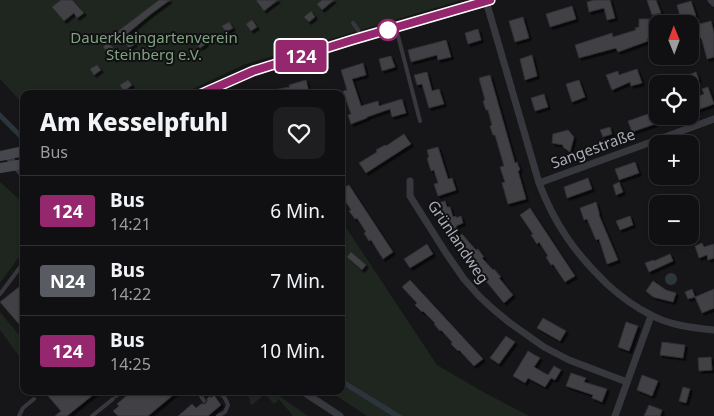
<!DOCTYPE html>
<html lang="de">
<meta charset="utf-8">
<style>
:root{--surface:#101012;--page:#1e1e20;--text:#f1f3f6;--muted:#9c9d9f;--line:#303032}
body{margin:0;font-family:"Noto Sans",sans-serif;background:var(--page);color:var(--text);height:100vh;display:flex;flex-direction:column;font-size:19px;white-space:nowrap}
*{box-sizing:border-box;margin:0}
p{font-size:16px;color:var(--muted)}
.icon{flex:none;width:28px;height:28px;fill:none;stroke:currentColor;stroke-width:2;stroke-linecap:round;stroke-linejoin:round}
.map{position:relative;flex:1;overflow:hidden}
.side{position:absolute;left:20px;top:90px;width:325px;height:305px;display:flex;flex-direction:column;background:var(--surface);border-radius:10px;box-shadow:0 1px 4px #0004,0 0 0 1px var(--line)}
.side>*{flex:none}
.badge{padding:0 10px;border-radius:4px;font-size:18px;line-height:32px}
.needle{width:32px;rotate:359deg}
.buttons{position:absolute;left:649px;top:15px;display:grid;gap:10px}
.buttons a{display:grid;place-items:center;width:50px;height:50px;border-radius:10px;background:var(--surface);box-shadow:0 1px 4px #0004,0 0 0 1px var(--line);font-size:25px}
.map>.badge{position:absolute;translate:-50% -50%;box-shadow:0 0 0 2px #fff}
.round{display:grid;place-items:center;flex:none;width:52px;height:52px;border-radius:10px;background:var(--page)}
.head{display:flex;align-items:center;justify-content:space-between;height:85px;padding:0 20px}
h1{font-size:24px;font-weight:800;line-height:38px}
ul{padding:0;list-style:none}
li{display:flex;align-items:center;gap:15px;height:70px;padding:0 20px;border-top:1px solid var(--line)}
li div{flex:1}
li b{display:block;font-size:19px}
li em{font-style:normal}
li .badge{min-width:55px;font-weight:700;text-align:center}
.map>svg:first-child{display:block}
</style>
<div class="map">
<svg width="714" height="416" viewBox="0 0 714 416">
<defs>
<filter id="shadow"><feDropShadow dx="2.5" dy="2.5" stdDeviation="0" flood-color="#0009"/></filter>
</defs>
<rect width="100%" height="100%" fill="#161618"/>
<g fill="#1e261f">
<path d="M0 0H462L243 65 182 94H24V105L0 79Z"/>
<path d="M0 182 24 204V250L0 283Z"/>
<path d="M341 220 437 365 485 393 529 416H367L329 391H341Z"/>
<path d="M0 312 24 341V363L0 330Z"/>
<path d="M244 391H272L308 416H293L279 399 274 404 265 394 252 405 250 403V399Z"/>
</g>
<g fill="#2c353c">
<path d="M0 112 24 136V143L0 119Z"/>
<circle cx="671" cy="279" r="6"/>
<path d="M341 378 403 416H392L341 384Z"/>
</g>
<g fill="#404145" stroke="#303034" filter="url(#shadow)">
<path d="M61 0H72L84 13 77 18 74 13 64 21 52 7Z"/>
<path d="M159 0H170L151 14 128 33 135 44 129 48 117 32Z"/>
<path d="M256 0H278L264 11Z"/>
<path d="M322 0H334L322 10 317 4Z"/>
<path d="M594 0H610L615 18 607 20 604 8 589 12 587 2Z"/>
<path d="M647 0H656L661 13 652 15Z"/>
<path d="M691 1 696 16 681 20 677 5Z"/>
<path d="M572 6 576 19 550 27 546 14Z"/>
<path d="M311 11 315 17 309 22 304 17Z"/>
<path d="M523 17 529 38 515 42 509 21Z"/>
<path d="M639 19H649V24L653 37 647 39 648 41 618 52 616 48 579 58 575 45 612 33 613 37 636 30 635 28 639 27Z"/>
<path d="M252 20 257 27 251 31 246 24Z"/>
<path d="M711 21 714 33V57L707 59 702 40 700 37 696 38 692 26Z"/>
<path d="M229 22 233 28 226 32 222 26Z"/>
<path d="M478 29 481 40 468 44 465 33Z"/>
<path d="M202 38 206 44 200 48 196 42Z"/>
<path d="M446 40 451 57 438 60 437 55 411 62 408 50Z"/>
<path d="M108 42 120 55 114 60 103 47Z"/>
<path d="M532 55 537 76 525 80 520 59Z"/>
<path d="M391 56 395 67 382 71 379 59Z"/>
<path d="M363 63 366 75 352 79 361 106 378 101 379 106 402 99 406 113 392 117 390 109 367 117V118L351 124 348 115 351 114 343 91 347 90 341 70Z"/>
<path d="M97 65 101 70 94 75 90 69Z"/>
<path d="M637 69 642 83 631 86 630 82 612 90 606 75 618 71 619 75Z"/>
<path d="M427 72 432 91 439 89 444 104 429 108 422 84 417 85 414 75Z"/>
<path d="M696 72 699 80 689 84 686 76Z"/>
<path d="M490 75 515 163 517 162 520 170 518 171 526 199 508 204 502 183 505 182 500 167 504 166 495 135H493L490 126 492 125 488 110H486L483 101 485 100 479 78Z"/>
<path d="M128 80 132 85 124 91 120 85Z"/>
<path d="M306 80 309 92 303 94H273V90L290 87 289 85Z"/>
<path d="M579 80 585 97 572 102 566 84Z"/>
<path d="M708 87 714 104 697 110 693 98 704 94 702 89Z"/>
<path d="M544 94 548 107 535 111 531 98Z"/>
<path d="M648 114H651L655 124 632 132 628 121Z"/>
<path d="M610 127 612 134 603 137 600 130Z"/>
<path d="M568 130 574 137 570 152 563 147V145L552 143 553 134Z"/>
<path d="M404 134 411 144 366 173 359 163 377 152 376 150 385 145 386 146Z"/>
<path d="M438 147 448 179 452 178 456 190 438 196 434 184 438 183 434 170 431 171 427 158 429 157 427 150Z"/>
<path d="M635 162 639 173 619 180 615 169Z"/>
<path d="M588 178 592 189 567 198 564 187Z"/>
<path d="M619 182 623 192 616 195 613 185Z"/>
<path d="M349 185 393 252 383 259 371 240 369 241 364 233 366 232 357 218 355 219 349 211 351 210 341 194V189Z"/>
<path d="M682 194 686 204H656V203Z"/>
<path d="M445 201 447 207H450L453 217 456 216V218L461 216 463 223 456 226 458 235 453 236 448 223 441 225 436 206 439 205 438 203Z"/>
<path d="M596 202 599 212V215L618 260 607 264 599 239 596 240 587 219 584 220 580 208Z"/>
<path d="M530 208 575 276 565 282 553 264 551 265 546 257 548 256 539 242 537 244 531 235 533 234 520 215Z"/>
<path d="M630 216 633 225 620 230 616 221Z"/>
<path d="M462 234 476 250 478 249 484 257 482 258 493 270 494 269 501 277 499 278 513 295 504 303 453 241Z"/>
<path d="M702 243 704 247 714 244V258L708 260 707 255 699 258 695 246Z"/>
<path d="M427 244 433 254 410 268 404 259Z"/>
<path d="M351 252 366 265 362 270 347 257Z"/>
<path d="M670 254 673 261 649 272 645 263 653 260 654 261Z"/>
<path d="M410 280 483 359 474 366 459 350 458 351 451 344 452 342 441 330 440 331 434 324 435 323 423 311 422 312 415 305 417 303 402 287Z"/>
<path d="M653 281 666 290 676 293 673 302 653 297 646 291Z"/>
<path d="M24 283V330L0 302Z"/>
<path d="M692 289 695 297 688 299 685 292Z"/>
<path d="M714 289V308L702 313 695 297Z"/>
<path d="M543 318 566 331 560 341 537 328Z"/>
<path d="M626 322 638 326 629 351 618 347Z"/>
<path d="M506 336 515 342 499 364 490 358Z"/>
<path d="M662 342 685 345 683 358 660 355Z"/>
<path d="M528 351 540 358 534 367 548 375 554 366 561 370 555 380 551 378 545 387 528 378 525 383 513 376Z"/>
<path d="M711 357 712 370 699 371 698 358Z"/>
<path d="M571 373 586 378 584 382 607 389 602 402 592 398 593 395 566 386Z"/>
<path d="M642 375 658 381 652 396 637 390Z"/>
<path d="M683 387 690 389 686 403 679 401Z"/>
<path d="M54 391H68L72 396 78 391H98L67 416H55L61 411 48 396Z"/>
<path d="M132 391H178L148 416H118L113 411 119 406 117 404Z"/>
<path d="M214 395 221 405 208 416H178L192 404 196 408 201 404H205L207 402V399L210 396 211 398Z"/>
<path d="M649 405 662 410 660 416H644Z"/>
</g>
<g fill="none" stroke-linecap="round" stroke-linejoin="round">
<g stroke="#37383d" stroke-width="4">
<path d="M353 23 358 30 360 37"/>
<path d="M396 28 420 121"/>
<path d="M0 294 24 262"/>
<path d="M198 391 204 401"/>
<path d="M215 391C223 394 225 397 228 405L225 412 218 416"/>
<path d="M116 396 122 391"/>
<path d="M19 416 23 408 34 399"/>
<path d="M92 416 113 399"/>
</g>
<g stroke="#37383d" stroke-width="7">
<path d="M711 0 714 3"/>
<path d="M486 1 539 183C555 225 575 253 607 284 620 296 635 307 651 315 669 325 693 328 714 330"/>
<path d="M7 155 24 176"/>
<path d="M410 181V196L446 253 464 279 479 296 493 309 510 323 544 347 569 360 627 382"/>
<path d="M539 183 714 119"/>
<path d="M302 391 340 416"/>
<path d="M615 416 651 316"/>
</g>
<g stroke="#45474d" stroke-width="10">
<path d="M201 94 253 71 360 38 491 0"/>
<path d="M0 156 24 151"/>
<path d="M0 168 24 164"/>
</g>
</g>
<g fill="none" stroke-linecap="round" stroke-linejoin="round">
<g stroke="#fff" stroke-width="11">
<path id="line" d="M201 94 253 71 352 40 490 0"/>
</g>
<use href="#line" stroke="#95276e" stroke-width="8"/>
</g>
<circle fill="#fff" stroke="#95276e" stroke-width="2.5" cx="388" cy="30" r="10"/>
<g text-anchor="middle" stroke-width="4" stroke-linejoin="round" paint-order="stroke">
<g font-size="15" fill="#7fa381" stroke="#111113">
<text x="154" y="43">Dauerkleingartenverein<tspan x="154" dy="17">Steinberg e.V.</tspan></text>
</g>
<g font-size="15" fill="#a8adb8" stroke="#111113">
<text transform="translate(593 149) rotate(-20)" y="5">Sangestraße</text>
<text transform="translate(458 242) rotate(56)" y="5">Grünlandweg</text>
</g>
</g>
</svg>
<div class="buttons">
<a><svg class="needle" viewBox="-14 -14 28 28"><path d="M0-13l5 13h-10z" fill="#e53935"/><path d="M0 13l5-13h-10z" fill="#9c9d9f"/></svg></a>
<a><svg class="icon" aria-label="locate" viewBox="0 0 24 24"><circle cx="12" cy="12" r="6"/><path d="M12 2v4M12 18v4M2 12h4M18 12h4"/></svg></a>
<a>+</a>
<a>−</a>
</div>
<b class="badge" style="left:301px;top:56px;background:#95276e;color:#fff">124</b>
<section class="side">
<div class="head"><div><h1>Am Kesselpfuhl</h1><p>Bus</p></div><a class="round"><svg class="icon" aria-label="heart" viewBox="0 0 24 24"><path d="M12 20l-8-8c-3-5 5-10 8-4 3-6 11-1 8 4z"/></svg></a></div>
<ul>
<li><span class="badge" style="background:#95276e;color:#fff">124</span><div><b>Bus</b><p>14:21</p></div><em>6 Min.</em></li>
<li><span class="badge" style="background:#595b62;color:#fff">N24</span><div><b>Bus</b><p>14:22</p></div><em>7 Min.</em></li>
<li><span class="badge" style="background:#95276e;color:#fff">124</span><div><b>Bus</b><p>14:25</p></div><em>10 Min.</em></li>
</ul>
</section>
</div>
